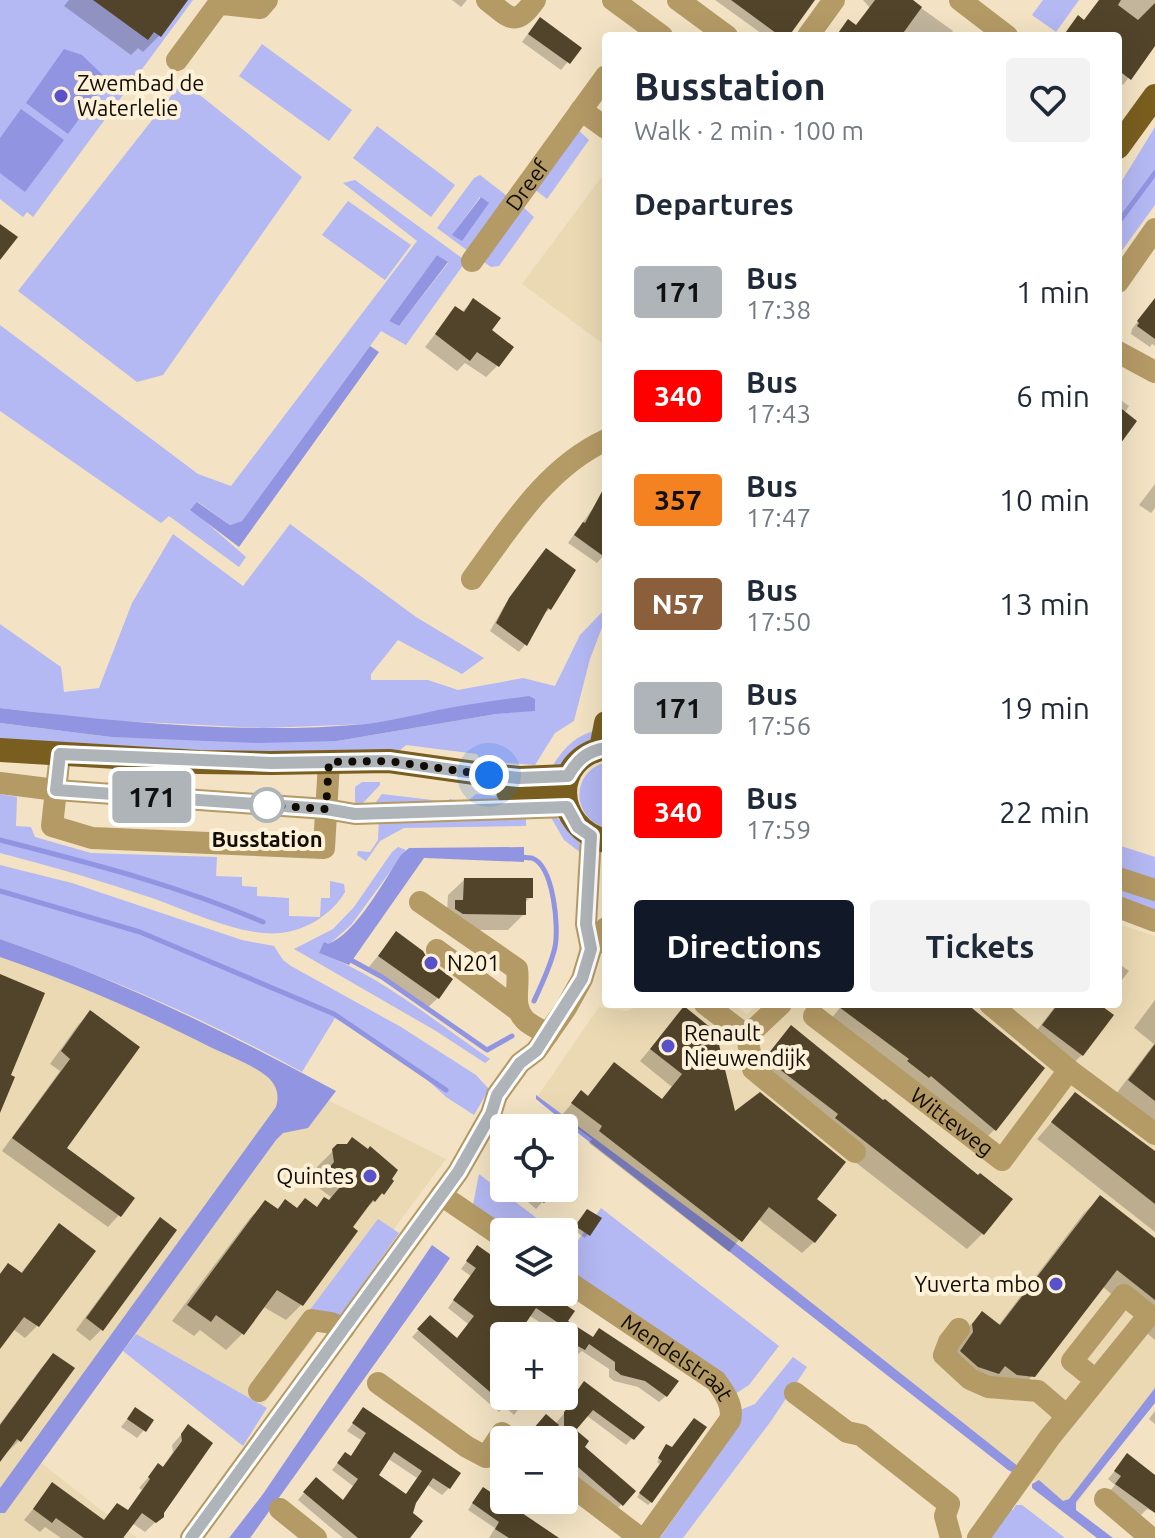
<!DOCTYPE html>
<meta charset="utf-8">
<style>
:root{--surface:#fff;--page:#f2f2f3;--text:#1f2937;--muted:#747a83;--accent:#111827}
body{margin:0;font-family:Ubuntu,sans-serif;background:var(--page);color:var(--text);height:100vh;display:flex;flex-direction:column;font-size:30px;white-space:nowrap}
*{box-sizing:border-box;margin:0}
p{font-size:26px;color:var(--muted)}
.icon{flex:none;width:44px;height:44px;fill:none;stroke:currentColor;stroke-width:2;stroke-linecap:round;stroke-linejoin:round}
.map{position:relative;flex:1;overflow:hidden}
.details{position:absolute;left:602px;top:32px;width:520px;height:976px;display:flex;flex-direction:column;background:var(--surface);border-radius:8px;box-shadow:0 8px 32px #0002}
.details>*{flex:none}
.badge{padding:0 16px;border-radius:6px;font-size:28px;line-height:52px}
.controls{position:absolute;left:490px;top:1114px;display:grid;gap:16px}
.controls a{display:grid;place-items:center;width:88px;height:88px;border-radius:8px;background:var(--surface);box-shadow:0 8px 32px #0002;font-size:40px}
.you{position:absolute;width:40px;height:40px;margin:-20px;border:6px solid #fff;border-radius:50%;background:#1a73e8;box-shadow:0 0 0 12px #1a73e833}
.map>.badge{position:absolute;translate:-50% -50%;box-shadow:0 0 0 4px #fff}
h2{padding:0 32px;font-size:30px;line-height:72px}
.round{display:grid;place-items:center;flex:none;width:84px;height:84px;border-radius:8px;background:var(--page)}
.head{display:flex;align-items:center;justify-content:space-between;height:136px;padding:0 32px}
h1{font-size:38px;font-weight:600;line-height:60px}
.button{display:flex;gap:16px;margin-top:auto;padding:16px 32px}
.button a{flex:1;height:92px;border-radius:8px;background:var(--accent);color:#fff;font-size:32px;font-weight:600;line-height:92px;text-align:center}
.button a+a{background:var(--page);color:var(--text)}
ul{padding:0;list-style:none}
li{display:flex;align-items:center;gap:24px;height:104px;padding:0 32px}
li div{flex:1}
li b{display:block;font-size:30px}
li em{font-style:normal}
li .badge{min-width:88px;font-weight:700;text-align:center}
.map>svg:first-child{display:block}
</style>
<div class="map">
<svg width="1155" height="1538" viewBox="0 0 1155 1538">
<rect width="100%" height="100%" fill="#f3e3c4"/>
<g fill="#ebd9b3">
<path d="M606 171V346L522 284Z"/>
<path d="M1118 924 1155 936V1398L1072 1510 537 1097 599 1007 627 1011 643 1004H733L747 1014 757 1004H1118Z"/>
<path d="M0 953 134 1003 446 1159 241 1435 117 1339 35 1458 137 1538H0Z"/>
</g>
<g fill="#b4b8f3" fill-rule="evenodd">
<path d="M0 0H193L33 217 27 212 23 217 0 199Z"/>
<path d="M1043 0H1079L1056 32 1032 15Z"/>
<path d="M262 44 352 110 329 141 239 76Z"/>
<path d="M178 87 191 88 302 177 163 375 137 382 18 291Z"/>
<path d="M377 126 455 185 431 217 353 158Z"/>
<path d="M1155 127V205L1118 256V187Z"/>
<path d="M576 128 589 140 547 199 533 188Z"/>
<path d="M480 175 511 199 472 254 437 228 474 178ZM480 197 488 203 453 235V234Z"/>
<path d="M355 180 466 261 406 345 381 331 242 521 230 525 198 502 191 509 246 557 239 567 169 516 161 523 0 411V325L198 474 231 486 417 241 343 183ZM437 255 448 263 399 326 389 321Z"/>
<path d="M348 201 411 245 385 280 322 235Z"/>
<path d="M521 205 534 217 499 266 491 267 481 260Z"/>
<path d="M290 524 416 617 484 658 462 674 398 640 371 674V680H428L458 690 523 678 555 686 580 635 606 608V617L590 659 574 721 555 733 535 765 481 761 477 754 406 745 399 751 251 752 0 742V723L111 737 337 741 496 714 535 710V699L368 724 263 728 101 720 0 708V624L61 667 64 692 99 688 132 603 173 534 243 586Z"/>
<path d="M599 730V738L569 763 552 767C563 748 577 734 599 730Z"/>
<path d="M606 762V828C571 818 570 772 606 762Z"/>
<path d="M362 782H380V785L363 803H355V787Z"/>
<path d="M0 794 17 797 16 826 31 827 35 837 91 853 217 857 216 876 242 877V886L257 887V896L289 898V916L320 917 321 898H330V881L344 884 345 892C332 914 307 930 281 933 242 937 189 911 152 898 102 881 51 866 0 853Z"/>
<path d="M382 794 449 802V799L467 802 476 794 525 799V805L370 810Z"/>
<path d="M526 814V826L404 828 380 841 366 861 357 855 358 851 370 852 378 840 379 819Z"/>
<path d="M549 814C566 822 580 834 581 853L564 840Z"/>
<path d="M1118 845 1155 857V880L1118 868Z"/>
<path d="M398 847 406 850 351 925 319 953C382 976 435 1022 490 1059L485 1063 436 1031 294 949 333 929 354 907 392 852Z"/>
<path d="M0 865 72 883 242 940 274 946 283 960 291 966 401 1027 476 1075 489 1089 474 1115 446 1097 407 1061 335 1018 302 1072C206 1019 104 975 0 939Z"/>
<path d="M1118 887 1155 900V912L1118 899Z"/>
<path d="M479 1174 555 1232H506L473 1205Z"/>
<path d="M601 1208 779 1346 749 1385 735 1394 564 1271V1239L574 1246Z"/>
<path d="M378 1219 399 1233 339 1318 309 1311Z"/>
<path d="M136 1334 267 1408 243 1446 123 1351Z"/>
<path d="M793 1357 807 1367 771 1421 683 1538H660L733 1434 740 1410 755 1404Z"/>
<path d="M1016 1505H1022L1065 1538H986L1009 1508 1013 1510Z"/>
</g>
<g fill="#9195e1">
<path d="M64 49 82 55 108 80 68 134 26 103Z"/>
<path d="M21 109 64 140 25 192 0 173V138Z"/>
<path d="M481 197 489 203 462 241 452 235Z"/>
<path d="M437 255 448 262 399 326 389 321Z"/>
<path d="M370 346 379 352 239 547 190 510 197 502 230 525 242 521Z"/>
<path d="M529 696 535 699V711L496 714 337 741 258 743 111 737 0 723V708C121 722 245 735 366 724 390 721 415 715 438 710 468 704 499 700 529 696Z"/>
<path d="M524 847V862L424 858 349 965 319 953 324 942 328 944C356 934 385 879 401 855L409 848Z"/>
<path d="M0 939C117 979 227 1032 336 1091L308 1128 283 1133 276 1140 5 1513H0V1488L276 1107C280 1094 276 1083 265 1075 249 1063 227 1055 210 1047 142 1012 72 982 0 957Z"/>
<path d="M536 1095 750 1254 1019 1467 1012 1472 1008 1470 564 1122 536 1099Z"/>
<path d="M432 1245 450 1258 437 1277 250 1538H229L263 1494Z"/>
<path d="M1155 1388V1403L1076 1502V1510L1113 1538H1097L1032 1488V1484L1039 1480 1063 1501 1069 1499Z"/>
</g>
<g fill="#0003" fill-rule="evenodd">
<path d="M69 0H185L159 36 143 52 138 48 131 55 64 6Z"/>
<path d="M452 0H467L461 7Z"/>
<path d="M715 0H813L787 36H765Z"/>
<path d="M863 0H910L953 31 949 36H836L855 27 870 8Z"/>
<path d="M1101 0H1155V43L1123 85 1118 81V36H1063L1084 22Z"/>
<path d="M533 27 579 48 561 70 522 42Z"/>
<path d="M1155 300V346L1152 344 1150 347 1131 334 1132 329Z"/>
<path d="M473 301 490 331 498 365 486 377 465 363 457 371 425 347 455 309 461 313Z"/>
<path d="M1118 398 1129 406 1124 414 1118 442Z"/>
<path d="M1155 484V508L1151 513 1139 505Z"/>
<path d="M606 490V553L597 563 568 543Z"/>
<path d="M539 557 550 609 542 615 525 645 519 652 490 631 503 608Z"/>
<path d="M464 880 531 897 524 903V914L508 930H446L448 895Z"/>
<path d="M396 934 438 998 426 1009 368 968Z"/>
<path d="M1118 963 1129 971 1118 985Z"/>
<path d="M1155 1000V1124L1116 1094 1154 1044 1134 1028Z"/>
<path d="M843 1004H963L995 1129 979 1145 826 1025Z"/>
<path d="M1057 1004H1104L1082 1055 1066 1070 1028 1042Z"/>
<path d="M684 1009 734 1114 814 1200V1242L802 1253 757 1218 729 1252 589 1143 592 1139 561 1116 581 1093 587 1097 603 1076 661 1101 672 1087 640 1061Z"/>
<path d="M90 1013 64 1149 119 1215 108 1227 2 1151 60 1071 50 1064 78 1025Z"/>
<path d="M791 1027 983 1233 967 1249 823 1137 751 1074Z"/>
<path d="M1075 1095 1155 1154V1232L1037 1139Z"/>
<path d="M338 1146 383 1193 358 1216 302 1304 286 1320 262 1306 242 1334 226 1350 200 1330 194 1336 172 1321 250 1218 266 1202 276 1210 285 1201 296 1209 316 1208 328 1202 331 1197 315 1185 319 1180 317 1167Z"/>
<path d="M564 1170 574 1177 559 1195 553 1190 536 1209 528 1202 530 1199 515 1188H564Z"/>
<path d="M1100 1198 1155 1241V1340L1148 1334 1142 1320 1102 1286 1033 1375 1017 1392 946 1368 966 1329 982 1314 998 1326 1084 1213Z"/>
<path d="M584 1214 599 1219 585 1238 574 1230Z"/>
<path d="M160 1220 102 1329 90 1341 76 1330 149 1231Z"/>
<path d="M59 1226 93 1251 37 1326 25 1338 13 1329 0 1346V1274L8 1265 20 1274Z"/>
<path d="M477 1248 504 1266V1292H543L566 1321 666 1396 659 1402 638 1387 614 1381 609 1377V1369L582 1351 576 1356 564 1349V1336H552L554 1332 529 1315 519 1331 526 1336H504V1396H529L514 1415 504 1406 499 1412 412 1337 430 1318 456 1340 468 1324 448 1308 471 1276 461 1269Z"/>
<path d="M53 1355 20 1440 0 1459V1424L42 1367Z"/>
<path d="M578 1390 642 1427 626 1445 586 1415 574 1431 582 1447 621 1505 615 1511 564 1467V1440H533L529 1436 540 1423 555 1424 572 1404 569 1402Z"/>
<path d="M135 1409 152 1421 137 1438 121 1427Z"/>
<path d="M363 1410 449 1488 442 1495 426 1484 397 1538H343L298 1500 309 1487 342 1502 353 1486 332 1470 345 1454 350 1458 361 1440 347 1431ZM387 1458 417 1478 405 1496 376 1476Z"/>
<path d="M1155 1411V1424L1149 1419Z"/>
<path d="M188 1427 162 1516 145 1532 132 1523 122 1536 125 1538H61L45 1527 40 1532 24 1520 53 1485 103 1522 127 1512 142 1490 139 1488 158 1466 162 1468 173 1452 172 1445Z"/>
<path d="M666 1446 651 1502 648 1505 637 1497 661 1465 657 1462Z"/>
<path d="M1127 1456 1155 1478V1512L1147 1509 1141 1515 1109 1492 1115 1485 1108 1479Z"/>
<path d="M477 1496 556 1538H489L495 1528 468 1510Z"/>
</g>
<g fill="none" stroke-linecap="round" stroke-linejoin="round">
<g stroke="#9195e1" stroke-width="5">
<path d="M1118 223 1155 173"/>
<path d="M0 840C89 863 178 885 263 922"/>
<path d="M519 857C520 857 531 858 532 858 554 866 559 928 555 947 551 965 542 984 534 1001"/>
<path d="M0 891 140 932 334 1014 446 1090"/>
<path d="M349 959 382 977 487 1050 512 1036"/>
</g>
</g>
<g fill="#51442a" fill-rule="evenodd">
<path d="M93 0H188L161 37 154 32 148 40Z"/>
<path d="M731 0H815L789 36H780Z"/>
<path d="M875 0H913L922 7 901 36H836L848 19 856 25Z"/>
<path d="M1099 0H1121L1118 5 1138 20 1155 3V46L1131 80 1118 70V36H1063L1078 15 1084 20Z"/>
<path d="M540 17 582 48 570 64 528 34Z"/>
<path d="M0 224 18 237 0 260Z"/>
<path d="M473 298 501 318 492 330 514 347 499 367 477 352 470 361 435 334 455 306 464 312Z"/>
<path d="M1155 298V339L1137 326 1139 323 1137 321Z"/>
<path d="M1118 406 1137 421 1118 447Z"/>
<path d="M606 484V558L574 535 583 522 585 523Z"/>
<path d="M546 548 576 570 551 610 548 608 527 646 496 623 509 598Z"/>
<path d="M464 878H533V898H526V915L463 914 455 909V900H463Z"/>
<path d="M396 931 423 951 429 961 453 979 439 999 378 956Z"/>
<path d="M0 974 45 993 11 1075 15 1077 0 1113Z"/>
<path d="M835 1004H967L1045 1068 996 1131 931 1076 929 1078 907 1061 909 1059Z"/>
<path d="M1058 1004H1099L1114 1015 1083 1056 1042 1025Z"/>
<path d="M684 1006 716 1032 735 1111 760 1092 846 1162 817 1199 837 1215 815 1243 769 1207 742 1242 599 1131 602 1126 571 1103 581 1090 588 1096 614 1062 662 1099 682 1074 650 1049Z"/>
<path d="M90 1010 140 1047 67 1148 135 1198 121 1217 12 1138 70 1059 61 1051Z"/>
<path d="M791 1025 883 1100 885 1099 978 1175 980 1173 1013 1199 984 1235 839 1121 835 1118 838 1114 765 1058Z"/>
<path d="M1155 1044V1101L1128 1080Z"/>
<path d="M1075 1092 1155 1151V1204L1051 1122Z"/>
<path d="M352 1137 368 1149 370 1146 398 1170 392 1179 394 1181 384 1195 382 1193 375 1202 373 1200 353 1227 358 1231 303 1306 277 1290 244 1335 216 1315 211 1322 187 1305 265 1200 278 1209 285 1199 297 1208 305 1198 317 1207 324 1197 329 1200 346 1180 329 1168 334 1162 332 1149 337 1144H347Z"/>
<path d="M525 1188H556L544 1203Z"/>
<path d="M1100 1195 1155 1238V1300L1117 1270 1035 1377 1017 1375 1005 1366 999 1374 978 1367 960 1351 973 1332 972 1324 982 1311 1000 1325Z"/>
<path d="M587 1209 602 1218 590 1236 575 1226Z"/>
<path d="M160 1217 177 1230 103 1331 86 1318Z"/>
<path d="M59 1223 96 1251 39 1327 24 1317 0 1349V1274L8 1263 22 1273Z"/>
<path d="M477 1245 504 1264V1292H546L575 1311 568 1321 593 1337 599 1328 679 1381 667 1397 645 1381 621 1375 615 1370V1362L589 1344 585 1350 554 1333 560 1324 536 1308 517 1336H504V1404L417 1329 430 1315 457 1338 474 1316 453 1300 476 1268 466 1261Z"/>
<path d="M53 1353 75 1368 21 1442 17 1439 0 1462V1425Z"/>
<path d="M584 1381 645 1427 634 1440 593 1410 576 1430 589 1441 585 1447 636 1491 623 1506 564 1455V1412L577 1397 574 1395Z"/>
<path d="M135 1407 154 1420 146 1432 127 1419Z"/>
<path d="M363 1407 461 1473 450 1489 433 1478 416 1503 413 1513 423 1521 410 1538H358L303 1492 316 1477 343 1500 358 1479 337 1463 345 1452 351 1456 366 1433 352 1423ZM394 1452 422 1471 406 1494 379 1475Z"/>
<path d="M546 1414 559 1425 546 1440 533 1429Z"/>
<path d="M694 1418 707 1427 652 1503 639 1493 662 1461 658 1458 666 1444 672 1447Z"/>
<path d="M188 1424 213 1443 164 1513V1517L156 1523 142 1513 123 1538H84L56 1518 52 1523 33 1509 52 1482 104 1520 117 1503 128 1510 150 1479 148 1477 158 1463 163 1467 182 1441 181 1434Z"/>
<path d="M1127 1453 1155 1475V1513L1115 1484 1121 1476 1114 1471Z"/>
<path d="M483 1487 525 1515 559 1538H509L495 1529 499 1522 472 1503Z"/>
</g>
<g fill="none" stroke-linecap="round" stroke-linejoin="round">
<g stroke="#b49a65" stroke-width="22">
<path d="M487 0C510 18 515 28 535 0"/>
<path d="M613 0 662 36"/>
<path d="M678 0 727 36"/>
<path d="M960 0 1007 36"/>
<path d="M808 36 834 0"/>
<path d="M177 60 217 6 223 4 260 8 267 0"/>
<path d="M581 110 606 128"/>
<path id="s1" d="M472 261 606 76"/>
<path d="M1118 282 1155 229"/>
<path d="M1118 352 1155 372"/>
<path d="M472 579C510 527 546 468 606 440"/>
<path d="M60 754 52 826 92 838 324 848 329 762"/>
<path d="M0 783 56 790 326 809 355 814 567 807"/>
<path d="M591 836 586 924 591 949"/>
<path d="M1118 878 1155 890"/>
<path d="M420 902 517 969C520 986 511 1006 525 1020 531 1026 541 1030 548 1034"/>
<path d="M1118 907 1155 921"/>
<path d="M437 950 519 1011"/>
<path d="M705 1004 747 1036 781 1004"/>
<path d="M990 1004 1069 1070 1155 1134"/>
<path id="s2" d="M814 1016 1002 1160 1069 1070"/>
<path d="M747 1036 753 1069 855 1152"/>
<path d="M441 1195 504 1238"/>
<path id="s3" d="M564 1279 716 1381C724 1392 734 1406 730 1420L646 1538"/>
<path d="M959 1329 949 1342 944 1355 970 1379 988 1387 1038 1391 1067 1416"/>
<path d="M378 1383 467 1447 486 1457 502 1433 511 1440"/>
<path d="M259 1391 312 1320 331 1323 344 1329"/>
<path d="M795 1393 847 1432 861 1435 949 1504 945 1516 951 1538"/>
<path d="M564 1480 640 1538"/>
<path d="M1105 1499 1151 1538"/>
<path d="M280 1509 316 1538"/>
<path d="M191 1538 458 1172 491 1114 497 1095 520 1063 536 1051 566 1008 582 979 591 949 606 928"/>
<path d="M978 1538 1050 1437 1149 1315 1124 1295 1072 1361 1096 1380"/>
</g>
<g stroke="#7a5e1f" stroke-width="24">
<path d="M1118 147 1155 96"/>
<path d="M606 748C550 757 553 828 606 841"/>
<path d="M601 749 606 723"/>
<path d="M0 750 199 762 271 763 389 761 489 775 519 778 568 776"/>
<path d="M508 792 565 796"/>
</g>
</g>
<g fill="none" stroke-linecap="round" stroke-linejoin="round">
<g stroke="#fff" stroke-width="18">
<path id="line" d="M191 1538 458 1172 491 1114 497 1095 520 1063 536 1051 582 979 591 949 586 924 591 836 578 827 567 807 355 814 326 809 56 790 60 754 271 763 389 761 489 775 519 778 568 776C577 760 587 751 606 748"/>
</g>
<use href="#line" stroke="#afb4b9" stroke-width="12"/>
<path stroke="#120d04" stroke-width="8" stroke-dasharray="0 14.4" d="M267 805 326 809 329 762 389 761 489 775"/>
</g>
<g fill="#5951c9" stroke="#fdf1d8" stroke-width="3">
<circle cx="61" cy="96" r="8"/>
<circle cx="431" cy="963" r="8"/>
<circle cx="668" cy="1046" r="8"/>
<circle cx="370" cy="1176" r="8"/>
<circle cx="1056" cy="1284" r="8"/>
</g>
<circle fill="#fff" stroke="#afb4b9" stroke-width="4" cx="267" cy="805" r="16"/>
<g text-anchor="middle" stroke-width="8" stroke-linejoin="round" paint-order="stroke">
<g font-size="22" fill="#120d04" stroke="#fdf1d8" text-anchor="start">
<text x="77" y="91">Zwembad de<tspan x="77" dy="25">Waterlelie</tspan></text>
<text x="447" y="971">N201</text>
<text x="684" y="1041">Renault<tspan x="684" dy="25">Nieuwendijk</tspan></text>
<text x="354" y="1184" text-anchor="end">Quintes</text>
<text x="1040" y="1292" text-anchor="end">Yuverta mbo</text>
</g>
<g font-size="22" fill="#120d04" stroke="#fdf1d8">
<text dy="8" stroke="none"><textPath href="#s1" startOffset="94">Dreef</textPath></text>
<text dy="8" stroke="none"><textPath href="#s2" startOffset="174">Witteweg</textPath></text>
<text dy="8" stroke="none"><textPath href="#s3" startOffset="138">Mendelstraat</textPath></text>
</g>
<g font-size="22" font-weight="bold" fill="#120d04" stroke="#fdf1d8">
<text x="267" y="847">Busstation</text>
</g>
</g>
</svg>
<div class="controls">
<a><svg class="icon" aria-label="locate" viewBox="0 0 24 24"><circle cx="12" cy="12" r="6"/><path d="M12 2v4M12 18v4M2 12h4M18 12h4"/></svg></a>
<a><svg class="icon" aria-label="layers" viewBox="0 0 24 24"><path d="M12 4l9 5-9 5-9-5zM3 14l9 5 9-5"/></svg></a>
<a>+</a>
<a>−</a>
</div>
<div class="you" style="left:489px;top:775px"></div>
<b class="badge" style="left:152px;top:797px;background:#afb4b9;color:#111">171</b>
<section class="details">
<div class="head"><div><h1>Busstation</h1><p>Walk · 2 min · 100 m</p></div><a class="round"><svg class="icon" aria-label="heart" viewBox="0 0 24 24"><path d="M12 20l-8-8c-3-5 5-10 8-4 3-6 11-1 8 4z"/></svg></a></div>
<h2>Departures</h2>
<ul>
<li><span class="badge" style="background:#afb4b9;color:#111">171</span><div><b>Bus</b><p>17:38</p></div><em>1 min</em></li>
<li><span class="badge" style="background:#f00;color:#fff">340</span><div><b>Bus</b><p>17:43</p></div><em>6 min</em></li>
<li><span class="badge" style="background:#f58220;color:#111">357</span><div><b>Bus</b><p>17:47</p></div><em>10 min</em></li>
<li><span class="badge" style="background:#8b5e3c;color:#fff">N57</span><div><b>Bus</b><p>17:50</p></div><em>13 min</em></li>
<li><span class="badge" style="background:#afb4b9;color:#111">171</span><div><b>Bus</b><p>17:56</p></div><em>19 min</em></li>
<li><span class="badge" style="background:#f00;color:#fff">340</span><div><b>Bus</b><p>17:59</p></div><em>22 min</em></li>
</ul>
<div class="button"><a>Directions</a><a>Tickets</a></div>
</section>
</div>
